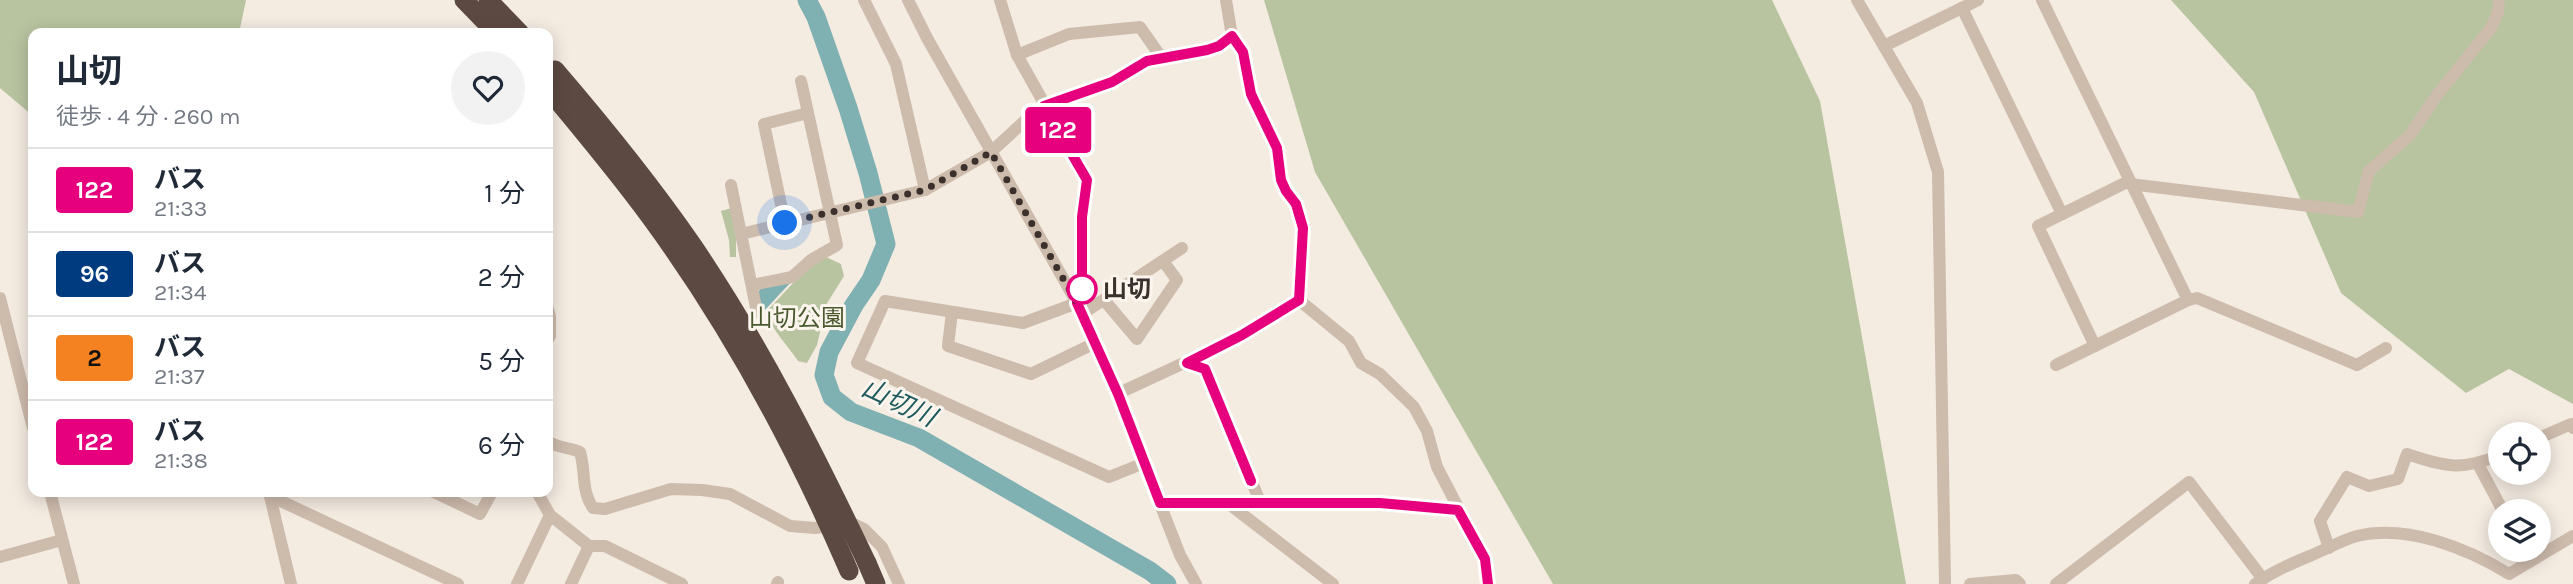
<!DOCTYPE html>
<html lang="ja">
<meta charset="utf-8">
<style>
:root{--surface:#fff;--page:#f2f2f3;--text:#1f2937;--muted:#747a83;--line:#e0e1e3}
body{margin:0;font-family:Karla,"Noto Sans JP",sans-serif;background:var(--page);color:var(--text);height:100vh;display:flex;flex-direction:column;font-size:26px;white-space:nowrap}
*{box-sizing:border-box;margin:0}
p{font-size:23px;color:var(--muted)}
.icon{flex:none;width:38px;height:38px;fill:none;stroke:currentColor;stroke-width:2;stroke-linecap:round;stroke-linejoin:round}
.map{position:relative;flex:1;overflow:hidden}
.details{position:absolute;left:28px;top:28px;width:525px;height:469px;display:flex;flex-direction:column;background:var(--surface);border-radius:14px;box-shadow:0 4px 18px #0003}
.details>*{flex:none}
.badge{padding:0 14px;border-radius:5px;font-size:24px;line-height:46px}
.tools{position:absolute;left:2488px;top:422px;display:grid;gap:14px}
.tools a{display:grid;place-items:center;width:63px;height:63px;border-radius:50%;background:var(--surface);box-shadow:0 4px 18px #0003;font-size:35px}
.you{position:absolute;width:35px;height:35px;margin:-18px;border:5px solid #fff;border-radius:50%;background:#1a73e8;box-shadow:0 0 0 10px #1a73e833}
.map>.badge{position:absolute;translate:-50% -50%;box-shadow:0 0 0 4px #fff}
.round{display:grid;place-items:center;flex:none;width:74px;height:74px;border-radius:37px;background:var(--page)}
.headline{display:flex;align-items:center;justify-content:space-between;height:119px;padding:0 28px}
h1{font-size:33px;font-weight:700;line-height:52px}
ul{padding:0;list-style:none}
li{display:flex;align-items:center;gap:21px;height:84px;padding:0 28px;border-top:2px solid var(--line)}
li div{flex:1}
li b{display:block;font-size:26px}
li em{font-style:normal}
li .badge{min-width:77px;font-weight:700;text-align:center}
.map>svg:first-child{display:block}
</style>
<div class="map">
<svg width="2573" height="584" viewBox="0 0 2573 584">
<rect width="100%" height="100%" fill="#f4ebe1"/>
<g fill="#b8c4a0">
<path d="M0 0H246L239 33H33V116L0 88Z"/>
<path d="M1264 0H1772L1820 101 1906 584H1553L1315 172Z"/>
<path d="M2171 0H2573V404L2509 369 2466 393 2341 293 2254 92Z"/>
<path d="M732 208 736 227V257H730L729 240 721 211Z"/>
<path d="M826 257 841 264 844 276 826 305 817 345 807 363 798 361C787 344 773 332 766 312L808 267Z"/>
</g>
<path fill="#7fb0b2" d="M792 281 763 312 758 293 761 287Z"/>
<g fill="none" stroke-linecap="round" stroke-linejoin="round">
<path stroke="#7fb0b2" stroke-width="19" d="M807 0 816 17 848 108 868 173 886 244 871 280 854 305 829 352 824 375 832 397 851 412 919 438 1150 571 1167 584"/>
<g stroke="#cdbbac" stroke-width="12">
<path d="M864 0 896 64 925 190"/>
<path d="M908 0 927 38 1077 303 1117 394 1180 555 1196 584"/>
<path d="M1000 0 1017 55 1087 180 1082 217V296L1077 303 1023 323 885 301 857 363 1109 477 1144 463"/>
<path d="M1226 0 1232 36 1243 52 1251 94 1277 148 1281 180 1286 191 1296 204 1303 228 1299 300"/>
<path d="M1857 0 1917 103 1938 172 1945 584"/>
<path d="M2042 0 2188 300"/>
<path d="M1962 8 2062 214"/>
<path d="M1884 46 1978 0"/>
<path d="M1017 55 1069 34 1140 27 1161 57"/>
<path d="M2130 184 2358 212 2369 171 2410 135 2437 95 2491 28 2498 12 2499 0"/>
<path d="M731 185 757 312"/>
<path d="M785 223 764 124 808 113"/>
<path d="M741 234 925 190 991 152 1030 116 1044 106 1112 82 1147 61 1207 50 1219 46 1232 36"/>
<path d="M752 285 792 277 811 260 837 245 801 81"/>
<path d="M0 298 33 428"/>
<path d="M1104 300 1137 339 1177 280 1163 261"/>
<path d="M1299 300 1349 341 1361 363 1380 374 1414 407 1427 431 1437 467 1485 559 1488 584"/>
<path d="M548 309 550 317V336L548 339"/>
<path d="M952 312 948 346 1031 374 1095 343"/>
<path d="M1082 314 1182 248"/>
<path d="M2095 346 2038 226 2129 181"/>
<path d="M1187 363 1205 369 1261 504"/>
<path d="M2056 365 2188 300 2197 298 2357 365 2386 348"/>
<path d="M1117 394 1242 336 1299 300"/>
<path d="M2539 438 2571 424 2573 428"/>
<path d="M548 441C556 448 570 447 580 452 586 472 581 491 593 508L605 509 671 489 702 490 730 494 790 526 815 528 852 523 864 529 882 547 899 584"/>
<path d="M2478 464 2503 511"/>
<path d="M50 492 74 584"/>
<path d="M269 492 291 584"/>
<path d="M434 492 480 514 492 492"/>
<path d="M537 492 550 515 589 546H605L682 584"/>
<path d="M270 496 458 584"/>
<path d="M1160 503H1380L1458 510"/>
<path d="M1229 504 1333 584"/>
<path d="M2329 548 2320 521 2347 477 2369 486 2398 479 2407 454C2448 467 2459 471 2501 455"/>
<path d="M0 557 62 540"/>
<path d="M517 584 550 515"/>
<path d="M571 584 589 546"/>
<path d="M777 584 778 582"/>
<path d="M1970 584 2016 580 2020 584"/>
<path d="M2056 584 2189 482 2263 579"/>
<path d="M2255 584C2273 571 2293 563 2312 555 2327 549 2342 540 2357 536 2407 524 2467 548 2509 574L2573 536"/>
</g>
<g stroke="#5c4a42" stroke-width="19">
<path d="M464 0 496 33"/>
<path d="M488 0 520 33"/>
<path d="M867 563 876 584"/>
</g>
<g stroke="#5c4a42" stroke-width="19">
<path d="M555 70C604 127 651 185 693 246 761 346 815 454 867 563"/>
<path d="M548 89C583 131 619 174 651 218 731 327 796 448 849 571"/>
</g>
</g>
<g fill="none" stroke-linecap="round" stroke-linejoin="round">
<g stroke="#fff" stroke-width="16">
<path id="line" d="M1251 481 1205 369 1187 363 1242 335 1299 300 1303 228 1296 204 1286 191 1281 180 1277 148 1251 94 1243 52 1232 36 1219 46 1207 50 1147 61 1112 82 1044 106 1087 180 1082 217V296L1077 303 1118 394 1160 503H1380L1458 510 1485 559 1488 584"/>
</g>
<use href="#line" stroke="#e6007e" stroke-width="10"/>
<path stroke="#3b302b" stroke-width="7" stroke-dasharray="0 12.6" d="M785 223 925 190 991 152 1077 303 1082 296V289"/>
</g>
<circle fill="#fff" stroke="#e6007e" stroke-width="3.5" cx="1082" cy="289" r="14"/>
<g text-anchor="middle" stroke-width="6" stroke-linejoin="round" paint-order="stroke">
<g font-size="24" font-weight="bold" fill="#3b302b" stroke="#fbf5ee" text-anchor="start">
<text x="1103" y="297">山切</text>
</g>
<g font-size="24" fill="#4a5a2e" stroke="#fbf5ee">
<text x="797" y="326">山切公園</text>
</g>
<g font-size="26" font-style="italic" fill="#1f5a5e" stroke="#fbf5ee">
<text transform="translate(899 402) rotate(25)" y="9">山切川</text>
</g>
</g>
</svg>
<div class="tools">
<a><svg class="icon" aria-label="locate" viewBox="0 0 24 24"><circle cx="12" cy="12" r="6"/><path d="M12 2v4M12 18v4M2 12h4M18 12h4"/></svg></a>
<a><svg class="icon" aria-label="layers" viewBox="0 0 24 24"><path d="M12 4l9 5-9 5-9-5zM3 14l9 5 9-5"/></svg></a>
</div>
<div class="you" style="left:785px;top:223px"></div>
<b class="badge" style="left:1058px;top:130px;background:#e6007e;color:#fff">122</b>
<section class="details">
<div class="headline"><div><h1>山切</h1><p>徒歩 · 4 分 · 260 m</p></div><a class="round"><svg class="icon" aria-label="heart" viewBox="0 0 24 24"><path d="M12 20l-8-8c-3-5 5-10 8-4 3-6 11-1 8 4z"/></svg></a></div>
<ul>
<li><span class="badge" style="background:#e6007e;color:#fff">122</span><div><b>バス</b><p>21:33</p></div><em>1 分</em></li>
<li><span class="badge" style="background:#003b80;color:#fff">96</span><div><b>バス</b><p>21:34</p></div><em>2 分</em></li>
<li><span class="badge" style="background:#f58220;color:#111">2</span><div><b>バス</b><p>21:37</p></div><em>5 分</em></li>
<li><span class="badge" style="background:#e6007e;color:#fff">122</span><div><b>バス</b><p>21:38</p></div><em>6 分</em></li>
</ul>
</section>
</div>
